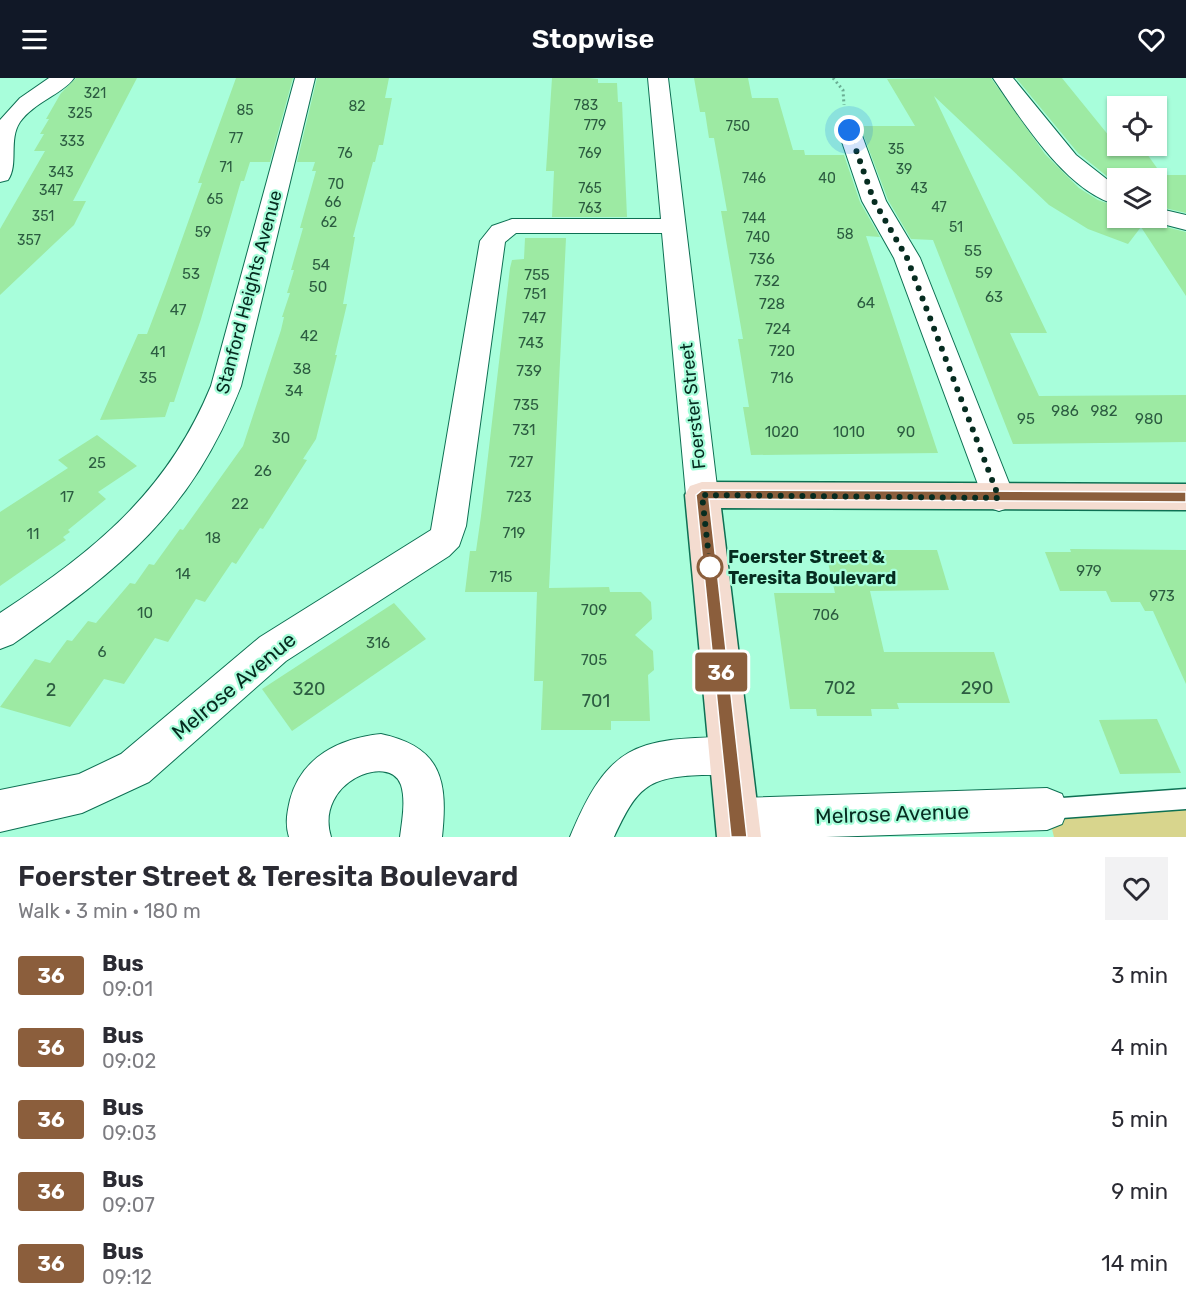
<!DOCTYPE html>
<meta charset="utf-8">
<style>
:root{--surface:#fff;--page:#f2f2f3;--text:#2b2b33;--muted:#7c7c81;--accent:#111827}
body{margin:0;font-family:Rubik,sans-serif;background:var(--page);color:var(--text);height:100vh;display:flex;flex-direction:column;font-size:22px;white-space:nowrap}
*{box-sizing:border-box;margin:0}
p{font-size:20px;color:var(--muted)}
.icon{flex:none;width:33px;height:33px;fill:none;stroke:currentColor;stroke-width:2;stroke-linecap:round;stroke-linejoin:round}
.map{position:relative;height:759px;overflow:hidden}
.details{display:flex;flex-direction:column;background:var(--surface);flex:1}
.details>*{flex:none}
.badge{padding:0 12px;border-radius:4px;font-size:21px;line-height:39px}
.fabs{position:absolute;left:1107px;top:18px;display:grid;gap:12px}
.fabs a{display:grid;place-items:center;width:60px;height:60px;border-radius:0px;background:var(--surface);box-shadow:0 2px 4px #0004;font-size:30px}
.you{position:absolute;width:30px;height:30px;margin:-15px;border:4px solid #fff;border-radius:50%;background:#1a73e8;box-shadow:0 0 0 9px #1a73e833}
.map>.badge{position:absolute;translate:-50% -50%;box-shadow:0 0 0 3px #fff}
.round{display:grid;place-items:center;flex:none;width:63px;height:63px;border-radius:0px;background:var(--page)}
.head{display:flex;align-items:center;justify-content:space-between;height:102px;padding:0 18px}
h1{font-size:28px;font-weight:600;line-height:45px}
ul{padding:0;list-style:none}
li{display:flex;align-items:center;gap:18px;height:72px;padding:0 18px}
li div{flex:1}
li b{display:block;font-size:22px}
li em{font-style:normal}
li .badge{min-width:66px;font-weight:700;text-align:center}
header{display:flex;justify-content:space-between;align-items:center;height:78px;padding:0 18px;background:var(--accent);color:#fff;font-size:27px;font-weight:600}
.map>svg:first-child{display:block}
</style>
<header><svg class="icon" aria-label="menu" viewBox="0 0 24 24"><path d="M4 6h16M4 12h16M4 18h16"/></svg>Stopwise<svg class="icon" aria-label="heart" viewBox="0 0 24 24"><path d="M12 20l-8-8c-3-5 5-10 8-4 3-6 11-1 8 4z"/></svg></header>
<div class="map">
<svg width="1186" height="759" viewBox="0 0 1186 759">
<rect width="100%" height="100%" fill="#a8fedb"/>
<path fill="#d8d58d" d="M1186 710V759H1054L1047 731Z"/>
<g fill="#9deaa3">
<path d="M76 0H137L73 123H86L74 147 0 217V151L45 73H34L44 56H40L49 41H46L61 15Z"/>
<path d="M236 0H293L270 84H250L244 103H241L201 241 174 324H170L165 339 100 342 138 256H147L166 206 202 105H198Z"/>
<path d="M317 0H389L385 20H392L383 67H379L375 84H373L353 159H355L343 226H347L335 277H337L316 361 303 381 307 382 263 451 260 450 236 486 232 484 205 524 196 521 168 564 155 560 124 606 104 601 70 649 0 629 35 581 50 585 67 562 72 563 88 543 96 545 130 505 135 506 149 486 154 487 180 451 183 452 243 368 281 252 284 239H282L290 215H287L294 192H291L303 150H300L316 93H312L315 84H297Z"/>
<path d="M552 0H589L598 1V5H617L618 24H622L627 139H552L554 93H546Z"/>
<path d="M694 0H748L752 20H778L793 72H804L805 77H844L860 124 880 159 866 158 938 375 751 377 743 329H749L738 261H743L721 133H727L714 60H709L705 34H700Z"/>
<path d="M991 0 1045 76 1079 110 1098 122 1118 129V140H1144L1146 144 1186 154V218L1141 149 1128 166 1088 151 1049 127 934 18 1047 255H1010L1039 318 1186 317V364L1013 366 933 162 911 161 888 122 860 48H915L887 1Z"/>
<path d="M1016 0H1062L1118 69H1142L1162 97H1186V135L1156 128V100H1118V107L1078 75Z"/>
<path d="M525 160H566L549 510 609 509 610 514H641L651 524 652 541 635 557 653 573 654 592 648 597 650 643H611V652H541L543 603H534L537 514H465L470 473H476L481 438 510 190 512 182 524 181Z"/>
<path d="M97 357 137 388 98 414 106 421 68 452 70 454 63 459 66 462 0 508V434L68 390 58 382Z"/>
<path d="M1070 471 1186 472V606L1153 533H1145L1140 524H1111L1106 513H1060L1045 474H1071Z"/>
<path d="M839 472H937L949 512 870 513 884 574H994L1010 625H897L899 631H871L872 638H817L816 631H790L774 515H835L827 480H841Z"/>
<path d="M394 525 426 561 292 653 262 611Z"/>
<path d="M1157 641 1181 695 1120 696 1099 642Z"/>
</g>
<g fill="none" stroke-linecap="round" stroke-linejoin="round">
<g stroke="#0d7053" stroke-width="3">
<path id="lane" d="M1186 711V731L1048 741 1041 738 1038 731 1041 724 1048 721Z"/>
</g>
<g stroke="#0d7053" stroke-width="2">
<g id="street">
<path d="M49 0H74C63 16 34 24 20 44 8 62 19 86 8 102L0 104V42L20 20Z"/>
<path d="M295 0H315L241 308C191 436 121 490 13 566L0 571V535C94 473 167 415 211 308Z"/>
<path d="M648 0H668L718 417 714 426 702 430 690 426 686 417 662 155H516L505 164 466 448 459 468 449 478 286 583 149 704 82 735 0 754V712L79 696 121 676 260 559 431 452 480 163 492 148 512 141H661Z"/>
<path d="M993 0H1013L1076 77 1118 110V127C1067 115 1021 41 993 0Z"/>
<path d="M849 45 857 47 860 52 886 123 920 180 1015 420 1011 429 999 433 987 429 983 420 894 180 862 123 838 52 841 47Z"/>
<path d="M1156 130 1186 137V152L1147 142 1146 140H1156Z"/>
<path d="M381 656C442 669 448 703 442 759H400C402 743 406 723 401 707 390 674 314 704 331 759H289C285 746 287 735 290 722 301 679 340 660 381 656Z"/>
<path d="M730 659 744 664 750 678 744 692C730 697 718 697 702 697 646 699 637 710 614 759H570C608 667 635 660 730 659Z"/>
<path d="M1047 710 1062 716 1068 731 1062 746 1047 752 826 759H730L722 756 716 741 722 726 737 720Z"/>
</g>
</g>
<g stroke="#0d7053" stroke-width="3">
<path id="secondary" d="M702 404 1186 406V432L721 430 761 759H717L685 417 690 408Z"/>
</g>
<path stroke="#6aad93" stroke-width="3" stroke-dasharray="2 3" stroke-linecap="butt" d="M833 0 843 12 844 27"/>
<use href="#lane" fill="#fff" fill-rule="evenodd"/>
<use href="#street" fill="#fff" fill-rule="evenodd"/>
<use href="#secondary" fill="#f4dcd0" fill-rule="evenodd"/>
</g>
<path fill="#8b5e3c" stroke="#fff" stroke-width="1.5" d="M702 412 1186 414V424L709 421 747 759H731L696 417Z"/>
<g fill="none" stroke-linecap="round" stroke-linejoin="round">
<path stroke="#062c20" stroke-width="6" stroke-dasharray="0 10.8" d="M710 489 702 417 999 420 907 180 874 123 849 52"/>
</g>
<circle fill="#fff" stroke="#8b5e3c" stroke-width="3" cx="710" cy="489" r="12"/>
<g text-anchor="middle" stroke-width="4.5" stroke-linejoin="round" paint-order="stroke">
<g font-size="14" fill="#2c5c41">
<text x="95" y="20">321</text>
<text x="586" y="32">783</text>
<text x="357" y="33">82</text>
<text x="245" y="37">85</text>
<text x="80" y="40">325</text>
<text x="595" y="52">779</text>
<text x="738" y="53">750</text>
<text x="236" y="65">77</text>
<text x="72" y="68">333</text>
<text x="896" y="76">35</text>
<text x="345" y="80">76</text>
<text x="590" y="80">769</text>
<text x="226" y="94">71</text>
<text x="904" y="96">39</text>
<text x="61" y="99">343</text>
<text x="754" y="105">746</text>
<text x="827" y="105">40</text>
<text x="336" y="111">70</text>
<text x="590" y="115">765</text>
<text x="919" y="115">43</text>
<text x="51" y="117">347</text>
<text x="215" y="126">65</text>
<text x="333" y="129">66</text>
<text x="939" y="134">47</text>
<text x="590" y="135">763</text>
<text x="43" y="143">351</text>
<text x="754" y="145">744</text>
<text x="329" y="149">62</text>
<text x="956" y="154">51</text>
<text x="203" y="159">59</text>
<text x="845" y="161">58</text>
<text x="758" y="164">740</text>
<text x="29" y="167">357</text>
</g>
<g font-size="15" fill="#2c5c41">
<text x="973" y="178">55</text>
<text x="762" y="186">736</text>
<text x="321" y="192">54</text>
<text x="984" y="200">59</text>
<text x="191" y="201">53</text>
<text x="537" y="202">755</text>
<text x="767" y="208">732</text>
<text x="318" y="214">50</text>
<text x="535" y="221">751</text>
<text x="994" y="224">63</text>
<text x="866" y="230">64</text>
<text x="772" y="231">728</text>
<text x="178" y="237">47</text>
<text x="534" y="245">747</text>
<text x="778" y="256">724</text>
<text x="309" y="263">42</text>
<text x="531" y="270">743</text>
<text x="782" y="278">720</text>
<text x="158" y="279">41</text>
<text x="302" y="296">38</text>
<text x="529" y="298">739</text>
<text x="148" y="305">35</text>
<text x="782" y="305">716</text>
<text x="294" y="318">34</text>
<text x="526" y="332">735</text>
<text x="1065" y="338">986</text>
<text x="1104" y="338">982</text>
<text x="1026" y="346">95</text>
<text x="1149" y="346">980</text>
<text x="524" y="357">731</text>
<text x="782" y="359">1020</text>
<text x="849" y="359">1010</text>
<text x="906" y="359">90</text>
<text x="281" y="365">30</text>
<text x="521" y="389">727</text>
<text x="97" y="390">25</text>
<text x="263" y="398">26</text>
<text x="67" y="424">17</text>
<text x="519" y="424">723</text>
<text x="240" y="431">22</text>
<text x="514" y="460">719</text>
<text x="33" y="461">11</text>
<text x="213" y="465">18</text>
<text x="1089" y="498">979</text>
<text x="183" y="501">14</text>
<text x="501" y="504">715</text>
<text x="1162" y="523">973</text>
<text x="594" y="537">709</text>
<text x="145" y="540">10</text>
<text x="826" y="542">706</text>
<text x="378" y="570">316</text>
<text x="102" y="579">6</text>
<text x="594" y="587">705</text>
</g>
<g font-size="18" fill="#062c20" stroke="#a8fedb">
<text transform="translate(249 214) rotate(-75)" y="6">Stanford Heights Avenue</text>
<text transform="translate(693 328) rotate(-96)" y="6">Foerster Street</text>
</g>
<g font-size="18" font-weight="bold" fill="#062c20" stroke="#a8fedb" text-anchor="start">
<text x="728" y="485">Foerster Street &amp;<tspan x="728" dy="21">Teresita Boulevard</tspan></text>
</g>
<g font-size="18" fill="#2c5c41">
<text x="840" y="616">702</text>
<text x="977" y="616">290</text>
<text x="309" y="617">320</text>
<text x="51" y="618">2</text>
<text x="596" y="629">701</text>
</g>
<g font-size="21" fill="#062c20" stroke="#a8fedb">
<text transform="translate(234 608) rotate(-40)" y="7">Melrose Avenue</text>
<text transform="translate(892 736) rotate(-2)" y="7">Melrose Avenue</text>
</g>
</g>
</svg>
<div class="fabs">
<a><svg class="icon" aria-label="locate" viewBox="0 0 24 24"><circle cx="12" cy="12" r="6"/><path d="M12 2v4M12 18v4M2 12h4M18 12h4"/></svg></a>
<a><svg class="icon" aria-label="layers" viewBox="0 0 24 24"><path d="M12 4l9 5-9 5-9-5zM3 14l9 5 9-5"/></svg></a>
</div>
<div class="you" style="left:849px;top:52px"></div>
<b class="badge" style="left:721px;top:594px;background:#8b5e3c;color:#fff">36</b>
</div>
<section class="details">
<div class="head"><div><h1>Foerster Street &amp; Teresita Boulevard</h1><p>Walk · 3 min · 180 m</p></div><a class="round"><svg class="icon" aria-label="heart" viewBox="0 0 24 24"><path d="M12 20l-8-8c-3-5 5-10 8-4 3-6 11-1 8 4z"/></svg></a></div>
<ul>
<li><span class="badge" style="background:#8b5e3c;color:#fff">36</span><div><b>Bus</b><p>09:01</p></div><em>3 min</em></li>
<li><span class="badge" style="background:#8b5e3c;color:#fff">36</span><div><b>Bus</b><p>09:02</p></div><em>4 min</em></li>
<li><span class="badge" style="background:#8b5e3c;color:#fff">36</span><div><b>Bus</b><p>09:03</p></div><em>5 min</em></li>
<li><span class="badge" style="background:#8b5e3c;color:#fff">36</span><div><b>Bus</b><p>09:07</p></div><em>9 min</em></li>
<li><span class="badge" style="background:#8b5e3c;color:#fff">36</span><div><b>Bus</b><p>09:12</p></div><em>14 min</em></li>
</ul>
</section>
